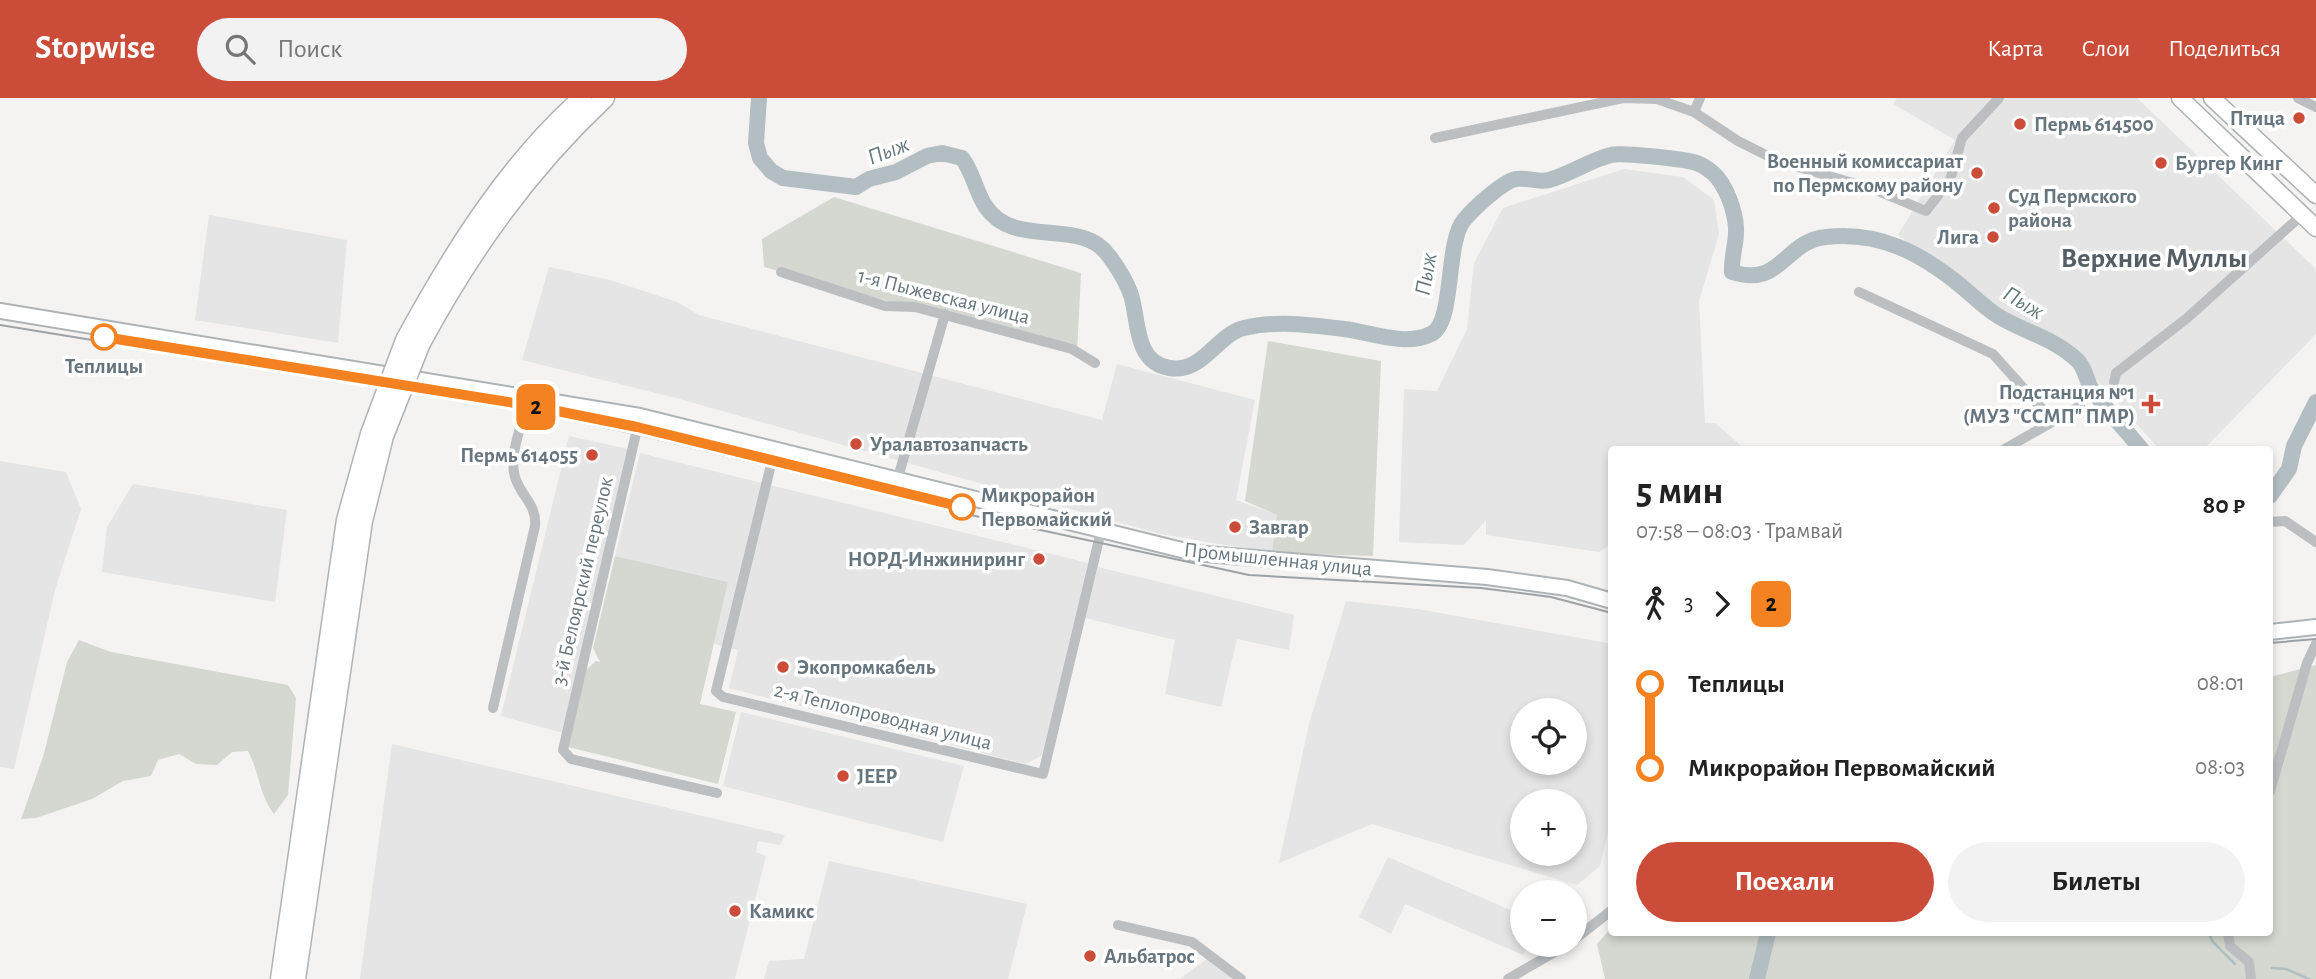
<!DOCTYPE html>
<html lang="ru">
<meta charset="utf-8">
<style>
:root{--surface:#fff;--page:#f2f2f2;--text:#222;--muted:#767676;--accent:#cb4c39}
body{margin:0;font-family:"Alegreya Sans",sans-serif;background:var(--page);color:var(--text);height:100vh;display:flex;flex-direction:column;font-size:26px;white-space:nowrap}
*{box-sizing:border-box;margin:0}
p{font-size:23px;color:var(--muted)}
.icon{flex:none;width:38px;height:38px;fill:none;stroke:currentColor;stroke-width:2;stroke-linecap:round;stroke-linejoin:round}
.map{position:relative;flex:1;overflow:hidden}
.drawer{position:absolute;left:1608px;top:348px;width:665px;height:490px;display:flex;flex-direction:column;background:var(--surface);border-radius:7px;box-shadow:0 4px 10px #0003}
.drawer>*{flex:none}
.badge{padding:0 14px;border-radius:10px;font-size:24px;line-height:46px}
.fabs{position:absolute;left:1510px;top:600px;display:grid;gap:14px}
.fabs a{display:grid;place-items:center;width:77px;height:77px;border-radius:50%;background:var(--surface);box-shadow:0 4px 10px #0003;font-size:35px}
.map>.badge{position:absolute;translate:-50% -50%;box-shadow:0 0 0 4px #fff}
.legs{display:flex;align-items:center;gap:10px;height:77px;padding:0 28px;font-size:23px}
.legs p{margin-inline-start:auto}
.headline{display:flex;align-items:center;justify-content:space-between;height:119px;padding:0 28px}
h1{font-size:38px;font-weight:700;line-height:52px}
.button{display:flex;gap:14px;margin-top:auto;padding:14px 28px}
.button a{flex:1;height:80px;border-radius:42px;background:var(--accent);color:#fff;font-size:28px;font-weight:700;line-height:80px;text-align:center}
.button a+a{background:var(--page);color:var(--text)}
ul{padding:0 28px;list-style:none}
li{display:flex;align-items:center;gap:24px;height:84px;font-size:26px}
li i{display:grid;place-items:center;width:10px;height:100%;margin:0 9px;background:currentColor}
li i::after{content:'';width:18px;height:18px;margin:-9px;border:5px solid;border-radius:50%;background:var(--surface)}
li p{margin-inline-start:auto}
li:first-child i{background:linear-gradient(#0000 50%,currentColor 0)}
li:last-child i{background:linear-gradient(currentColor 50%,#0000 0)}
header{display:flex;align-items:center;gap:42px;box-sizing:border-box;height:98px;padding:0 35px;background:var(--accent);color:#fff}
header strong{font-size:33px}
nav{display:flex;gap:38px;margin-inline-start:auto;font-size:24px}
.search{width:490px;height:63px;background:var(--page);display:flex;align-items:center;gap:18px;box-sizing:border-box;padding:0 24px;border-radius:38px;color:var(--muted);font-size:26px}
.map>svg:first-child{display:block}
</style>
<header>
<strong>Stopwise</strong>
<div class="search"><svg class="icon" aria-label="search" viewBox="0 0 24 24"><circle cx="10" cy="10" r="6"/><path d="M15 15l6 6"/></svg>Поиск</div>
<nav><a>Карта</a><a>Слои</a><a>Поделиться</a></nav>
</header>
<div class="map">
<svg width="2316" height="881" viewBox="0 0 2316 881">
<rect width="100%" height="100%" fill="#f4f3f1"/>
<g fill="#e4e5e4" fill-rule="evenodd">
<path d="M1897 0H2137L2316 171V236L2203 352H2160L2078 261 1967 189 1898 137 1955 42 1893 6Z"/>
<path d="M1624 71 1683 79 1714 102 1719 136 1699 203 1705 325H1715L1746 352H1612V445L1599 454 1486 437V422L1464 447 1399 444 1404 291 1437 293 1467 231 1474 165 1503 110Z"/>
<path d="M209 117 347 142 338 245 195 222Z"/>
<path d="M549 169 610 182 677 204 699 217 1102 322 1117 266 1255 302 1236 402 1278 417 1272 455 1160 436 676 300 522 262Z"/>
<path d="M569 338 628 351 563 635 501 618Z"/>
<path d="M640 355 1088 465 1043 657 1026 666 729 590 738 552 714 546 728 484 615 458Z"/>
<path d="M0 363 66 374 81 411 55 492 14 671 0 669Z"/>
<path d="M133 386 287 412 275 504 102 474 107 429Z"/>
<path d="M1098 469 1294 517 1289 552 1237 541 1221 609 1165 596 1175 542 1085 520Z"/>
<path d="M1346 503 1418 511 1612 546V719L1600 768 1577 787 1372 726 1279 765 1309 626ZM1522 612H1575V665H1522ZM1522 704H1575V756H1522Z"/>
<path d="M741 614 964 668 943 744 723 688Z"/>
<path d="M392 646 785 737 780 747 758 743 756 754 766 758 735 881H360Z"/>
<path d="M1388 759 1522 817V847H1527L1523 857 1405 806 1391 836 1359 819Z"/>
<path d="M829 763 1027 806 1008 881H764L769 863 804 861Z"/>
<path d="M1208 860 1232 881H1180Z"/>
</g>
<g fill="#d4d8d0">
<path d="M834 99 1081 175 1077 255 764 169 762 141Z"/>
<path d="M1268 243 1381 263 1373 458 1272 455 1277 417 1245 403Z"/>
<path d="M615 458 728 484 700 606 736 614 718 686 568 649 586 572 596 563 600 564 593 550Z"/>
<path d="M79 542 111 554 288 587 296 600 288 697 274 716C259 697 259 673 248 653L232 654 217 667 196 666 179 656 158 662 151 678 123 683 92 701 36 720 21 721 43 659 67 564Z"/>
<path d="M2316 567V881H1605L1597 846 1612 829V835H2270V579Z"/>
</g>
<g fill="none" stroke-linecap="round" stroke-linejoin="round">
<g stroke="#b2bec1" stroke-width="2.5">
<path d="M2209 836 2213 844 2235 866"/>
<path d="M2272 870 2286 871 2309 881"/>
</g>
<g stroke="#b2bec1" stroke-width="16">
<path d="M759 0 756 45 760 60 771 73 783 80 856 89 869 81 896 74 927 58 942 55 962 60C974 76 976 95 986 109 1015 152 1081 118 1109 158 1117 168 1127 185 1131 197 1139 222 1134 264 1169 270 1203 276 1217 236 1244 230 1276 222 1312 227 1344 231 1370 234 1405 249 1431 236 1455 225 1445 145 1464 122 1474 110 1502 84 1516 81 1527 79 1538 85 1549 82 1571 76 1590 62 1611 57 1621 54 1681 61 1693 64 1699 65 1708 71 1713 75 1726 87 1735 112 1736 130 1737 144 1731 159 1732 174 1782 190 1784 143 1826 139 1879 133 1921 155 1961 188 1973 198 1985 210 1998 218 2024 234 2054 240 2077 262 2085 269 2086 281 2091 290 2106 312 2125 331 2142 352"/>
<path d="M2270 398 2289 371 2294 348 2316 304"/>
<path d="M1757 881 1768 835"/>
</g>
<g stroke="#aeb3b6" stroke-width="18">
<g id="secondary">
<path d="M0 213 640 318 1194 455 1487 479 1567 490 1612 503"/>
<path d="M2270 534 2316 529"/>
</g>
</g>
<g stroke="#adb2b4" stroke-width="19">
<g id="primary">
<path d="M2180 0 2316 130"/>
<path d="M2212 0 2316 97"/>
</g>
</g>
<g stroke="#afb3b5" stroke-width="21">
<g id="highway">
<path d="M405 242C453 154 507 67 582 0"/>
<path d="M421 245C471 153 528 72 605 0"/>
<path d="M280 881 346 422 370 336"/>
<path d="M296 881 363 423 384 338"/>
</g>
</g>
<g stroke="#bbbfc2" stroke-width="10">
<path d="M2298 0 2316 9"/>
<path d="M1694 14 1700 0"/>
<path d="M1435 40 1623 0 1657 1 1694 14 1738 43 1778 63 1873 91 1926 113 1950 82 1962 40 1999 0"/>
<path d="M781 174 885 208 915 209 1072 251 1095 265"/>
<path d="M1859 194 1993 256 2053 323"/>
<path d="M2114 284 2116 275 2186 221 2302 117"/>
<path d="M640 318 563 652 571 661 717 695"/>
<path d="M775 350 716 593 723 599 1043 676 1101 433"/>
<path d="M2003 352 2080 308"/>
<path d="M897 383 945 216"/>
<path d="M2270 424 2285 423 2316 444"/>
<path d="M493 610 535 428C537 406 521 399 515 379 508 356 524 322 529 298"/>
<path d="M2270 693 2307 565 2316 546"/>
<path d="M1118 827 1192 844 1241 881"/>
<path d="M2228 835 2230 848 2249 864 2251 881"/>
<path d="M1575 841 1612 812"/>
<path d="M1508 881 1567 847"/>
</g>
<use href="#secondary" stroke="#fff" stroke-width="14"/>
<use href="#primary" stroke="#fff" stroke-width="16"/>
<use href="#highway" stroke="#fff" stroke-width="18"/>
<g stroke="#9ca2a6" stroke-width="2">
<path d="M0 227 526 313 636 336 943 411 1249 477 1481 490 1551 499 1612 515"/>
<path d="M2270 545 2316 541"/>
</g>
<g stroke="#afb3b5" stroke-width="21" stroke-linecap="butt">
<g id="highway-bridge">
<path d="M370 336 405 242"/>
<path d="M384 338 421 245"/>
</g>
</g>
<use href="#highway-bridge" stroke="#fff" stroke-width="18"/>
</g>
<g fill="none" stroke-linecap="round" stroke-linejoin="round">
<g stroke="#fff" stroke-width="16">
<path id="line-1" d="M104 239 527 307 637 329 962 409"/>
</g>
<use href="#line-1" stroke="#f58220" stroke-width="10"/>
</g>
<g fill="#cb4c39" stroke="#fff" stroke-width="2.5">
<circle cx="2299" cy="20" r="7"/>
<circle cx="2020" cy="26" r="7"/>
<circle cx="2161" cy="65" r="7"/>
<circle cx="1977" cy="75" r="7"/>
<circle cx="1994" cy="110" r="7"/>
<circle cx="1993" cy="139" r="7"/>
<path d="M2147.5 295.5h7v7h7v7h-7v7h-7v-7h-7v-7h7z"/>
<circle cx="856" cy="346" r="7"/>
<circle cx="592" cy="357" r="7"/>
<circle cx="1235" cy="429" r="7"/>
<circle cx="1039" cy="461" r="7"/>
<circle cx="783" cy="569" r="7"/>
<circle cx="843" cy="678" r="7"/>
<circle cx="735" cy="813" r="7"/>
<circle cx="1090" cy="858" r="7"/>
</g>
<g fill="#fff" stroke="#f58220" stroke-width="3.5">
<circle cx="104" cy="239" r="12"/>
<circle cx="962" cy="409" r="12"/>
</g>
<g text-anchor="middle" stroke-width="7" stroke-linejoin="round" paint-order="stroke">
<g font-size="21" font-weight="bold" fill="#67767e" stroke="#fff" text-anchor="start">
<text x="2285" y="27" text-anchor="end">Птица</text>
<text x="2034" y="33">Пермь 614500</text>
<text x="1963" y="70" text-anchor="end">Военный комиссариат<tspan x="1963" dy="24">по Пермскому району</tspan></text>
<text x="2175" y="72">Бургер Кинг</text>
<text x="2008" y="105">Суд Пермского<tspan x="2008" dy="24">района</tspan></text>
<text x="1979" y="146" text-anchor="end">Лига</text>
<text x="2135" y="301" text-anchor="end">Подстанция №1<tspan x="2135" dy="24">(МУЗ "ССМП" ПМР)</tspan></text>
<text x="870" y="353">Уралавтозапчасть</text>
<text x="578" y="364" text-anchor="end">Пермь 614055</text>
<text x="1249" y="436">Завгар</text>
<text x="1025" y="468" text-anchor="end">НОРД-Инжиниринг</text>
<text x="797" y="576">Экопромкабель</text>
<text x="857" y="685">JEEP</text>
<text x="749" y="820">Камикс</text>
<text x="1104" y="865">Альбатрос</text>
</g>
<g font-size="21" fill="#67767e" stroke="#fff">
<text transform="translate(944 198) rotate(14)" y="7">1-я Пыжевская улица</text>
<text transform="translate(1278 461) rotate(6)" y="7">Промышленная улица</text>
<text transform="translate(582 483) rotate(-77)" y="7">3-й Белоярский переулок</text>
<text transform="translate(883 618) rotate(14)" y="7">2-я Теплопроводная улица</text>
</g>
<g font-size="21" font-weight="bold" fill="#67767e" stroke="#fff">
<text x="104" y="275">Теплицы</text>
<text x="981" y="404" text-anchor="start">Микрорайон<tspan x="981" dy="24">Первомайский</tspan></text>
</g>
<g font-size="23" font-style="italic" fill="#63777b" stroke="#fff">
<text transform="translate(888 52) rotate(-21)" y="8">Пыж</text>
<text transform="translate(1425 176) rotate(-80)" y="8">Пыж</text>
<text transform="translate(2024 204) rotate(31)" y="8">Пыж</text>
</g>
<g font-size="28" font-weight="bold" fill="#545e64" stroke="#fff">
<text x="2154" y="169">Верхние Муллы</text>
</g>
</g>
</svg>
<div class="fabs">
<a><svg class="icon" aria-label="locate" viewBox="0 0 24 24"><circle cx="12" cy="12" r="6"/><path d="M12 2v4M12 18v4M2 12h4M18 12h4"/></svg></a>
<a>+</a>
<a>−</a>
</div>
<b class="badge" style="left:536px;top:309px;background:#f58220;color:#111">2</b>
<section class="drawer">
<div class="headline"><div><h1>5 мин</h1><p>07:58 – 08:03 · Трамвай</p></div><b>80 ₽</b></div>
<div class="legs"><svg class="icon" aria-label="walk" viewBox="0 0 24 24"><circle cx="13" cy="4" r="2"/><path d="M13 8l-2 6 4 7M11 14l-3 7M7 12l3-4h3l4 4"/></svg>3<svg class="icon" aria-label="forward" viewBox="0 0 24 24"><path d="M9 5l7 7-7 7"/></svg><b class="badge" style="background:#f58220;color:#111">2</b></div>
<ul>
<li><i style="color:#f58220"></i><b>Теплицы</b><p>08:01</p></li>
<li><i style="color:#f58220"></i><b>Микрорайон Первомайский</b><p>08:03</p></li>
</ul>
<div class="button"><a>Поехали</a><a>Билеты</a></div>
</section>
</div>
